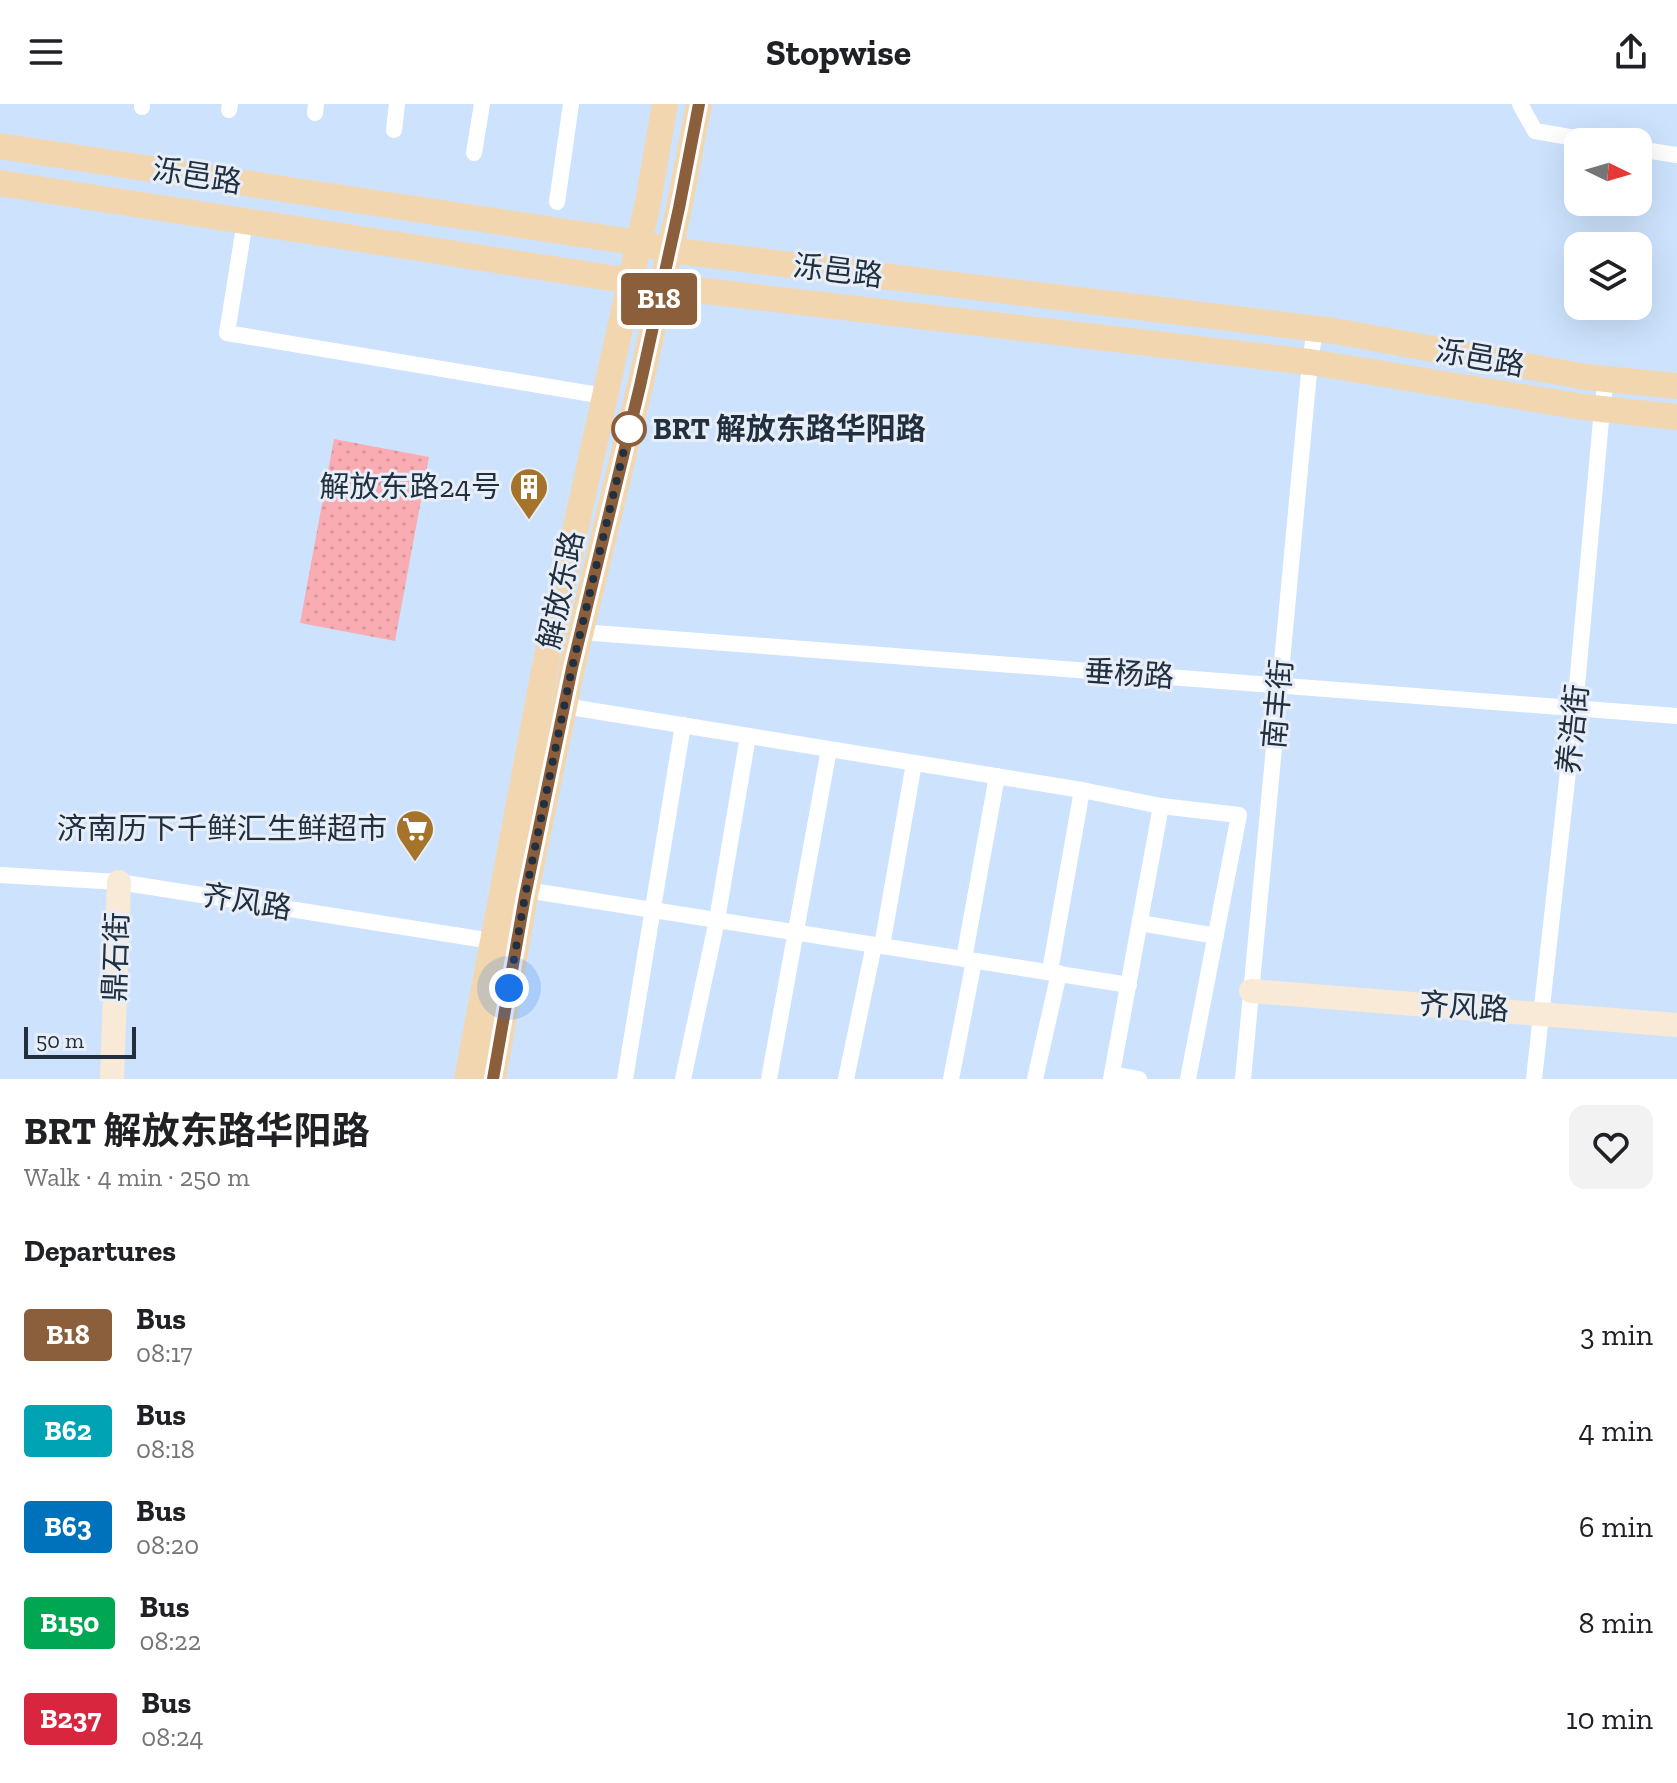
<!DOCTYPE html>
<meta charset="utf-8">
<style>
:root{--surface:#fff;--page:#f2f2f2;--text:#202124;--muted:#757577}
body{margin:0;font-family:"Zilla Slab","Noto Sans SC",serif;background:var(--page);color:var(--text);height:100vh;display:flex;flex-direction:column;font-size:30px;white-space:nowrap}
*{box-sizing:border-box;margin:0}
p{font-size:26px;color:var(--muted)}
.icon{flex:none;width:44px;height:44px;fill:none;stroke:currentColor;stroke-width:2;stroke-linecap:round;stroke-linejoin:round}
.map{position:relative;height:975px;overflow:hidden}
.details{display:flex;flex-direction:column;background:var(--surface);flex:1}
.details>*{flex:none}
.badge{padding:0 16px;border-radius:6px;font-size:28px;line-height:52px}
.needle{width:52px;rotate:95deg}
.controls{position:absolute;left:1564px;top:24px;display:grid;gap:16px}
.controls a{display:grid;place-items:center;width:88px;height:88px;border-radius:16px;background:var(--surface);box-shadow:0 8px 32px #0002;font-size:40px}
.scale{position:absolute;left:24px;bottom:20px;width:112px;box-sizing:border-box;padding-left:8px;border:4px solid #212f3f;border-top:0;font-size:22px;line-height:28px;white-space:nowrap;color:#212f3f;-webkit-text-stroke:6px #e7eef7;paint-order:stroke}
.you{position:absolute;width:40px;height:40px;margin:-20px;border:6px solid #fff;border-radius:50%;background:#1a73e8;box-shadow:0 0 0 12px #1a73e833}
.map>.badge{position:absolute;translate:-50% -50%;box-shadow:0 0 0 4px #fff}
h2{padding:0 24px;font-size:30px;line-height:72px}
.round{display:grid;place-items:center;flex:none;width:84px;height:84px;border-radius:16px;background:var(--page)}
.headline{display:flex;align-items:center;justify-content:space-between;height:136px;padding:0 24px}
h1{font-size:38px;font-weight:700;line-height:60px}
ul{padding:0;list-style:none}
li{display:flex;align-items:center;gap:24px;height:96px;padding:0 24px}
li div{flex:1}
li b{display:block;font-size:30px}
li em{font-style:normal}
li .badge{min-width:88px;font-weight:700;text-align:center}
header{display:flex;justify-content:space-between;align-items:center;height:104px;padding:0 24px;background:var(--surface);font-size:36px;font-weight:700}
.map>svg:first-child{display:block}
</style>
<header><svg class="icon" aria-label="menu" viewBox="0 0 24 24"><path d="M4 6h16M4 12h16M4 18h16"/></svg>Stopwise<svg class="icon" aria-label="share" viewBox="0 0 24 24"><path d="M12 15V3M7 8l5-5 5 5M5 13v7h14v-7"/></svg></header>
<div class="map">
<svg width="1677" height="975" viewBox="0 0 1677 975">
<defs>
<pattern id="park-dots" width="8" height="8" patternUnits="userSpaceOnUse" patternTransform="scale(2)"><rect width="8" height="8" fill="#faacb3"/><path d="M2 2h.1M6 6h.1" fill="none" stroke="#d6949b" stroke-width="1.8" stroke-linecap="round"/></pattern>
</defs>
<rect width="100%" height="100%" fill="#cde3fd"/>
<path fill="url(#park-dots)" d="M334 335 429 353 395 537 300 519Z"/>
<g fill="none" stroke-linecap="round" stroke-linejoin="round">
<g stroke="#fff" stroke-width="16">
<path d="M1520 0 1535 27 1598 38"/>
<path d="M142 3V0"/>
<path d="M229 6 230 0"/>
<path d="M315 9 316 0"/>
<path d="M394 26 397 0"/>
<path d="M1638 45 1677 51"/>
<path d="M474 49 482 0"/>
<path d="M557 98 571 0"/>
<path d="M245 117 227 229 604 292"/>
<path d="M581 528 1677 612"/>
<path d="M564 602 1082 686 1161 702"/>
<path d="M0 771 119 778 492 837"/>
<path d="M526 786 1129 881"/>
<path d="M1140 819 1216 832"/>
<path d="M882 842 914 659"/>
<path d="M964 855 997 672"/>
<path d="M1050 867 1082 686"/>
<path d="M1112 970 1139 975"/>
<path d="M625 975 683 621"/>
<path d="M683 975 717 816 748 632"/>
<path d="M769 975 829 645"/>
<path d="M846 975 874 841"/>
<path d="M951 975 974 857"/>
<path d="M1035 975 1059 869"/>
<path d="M1111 975 1161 702 1239 711 1188 975"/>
<path d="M1243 975 1310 258 1315 225"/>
<path d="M1534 975 1575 604 1602 305 1606 275"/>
</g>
<g stroke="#f9ead7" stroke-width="24">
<path d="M1251 887 1677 921"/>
<path d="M112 975 119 778"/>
</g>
<g stroke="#f2d6af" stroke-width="26">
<path d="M0 42 639 139 669 146 1334 227 1586 273 1677 282"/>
<path d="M0 79 662 182 1310 258 1583 303 1677 313"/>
<path d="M467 975 544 567 648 98 665 0"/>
<path d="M493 975 525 792 572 564 640 282 679 104 699 0"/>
</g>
</g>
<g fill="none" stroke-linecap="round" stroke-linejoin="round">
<g stroke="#fff" stroke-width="18">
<path id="line" d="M493 975 525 792 572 564 640 282 679 104 699 0"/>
</g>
<use href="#line" stroke="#8b5e3c" stroke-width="12"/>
<path stroke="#212f3f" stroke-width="8" stroke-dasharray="0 14.4" d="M509 884 525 792 572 564 629 325"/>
</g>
<defs>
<g id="building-pin" transform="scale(2)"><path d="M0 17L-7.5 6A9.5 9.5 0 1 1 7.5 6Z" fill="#a57329" stroke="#e7eef7"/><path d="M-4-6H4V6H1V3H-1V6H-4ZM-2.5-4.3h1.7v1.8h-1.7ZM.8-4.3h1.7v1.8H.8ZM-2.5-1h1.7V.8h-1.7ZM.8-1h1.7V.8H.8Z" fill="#fff"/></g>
<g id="supermarket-pin" transform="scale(2)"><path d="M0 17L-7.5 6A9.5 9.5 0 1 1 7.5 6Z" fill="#a57329" stroke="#e7eef7"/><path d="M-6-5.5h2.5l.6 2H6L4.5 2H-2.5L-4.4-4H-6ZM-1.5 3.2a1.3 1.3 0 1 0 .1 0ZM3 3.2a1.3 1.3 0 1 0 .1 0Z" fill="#fff"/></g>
</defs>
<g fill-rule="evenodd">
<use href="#building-pin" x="529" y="383"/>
<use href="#supermarket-pin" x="415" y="725"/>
</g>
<circle fill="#fff" stroke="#8b5e3c" stroke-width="4" cx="629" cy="325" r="16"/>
<g text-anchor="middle" stroke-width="6" stroke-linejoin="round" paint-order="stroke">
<g font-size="30" fill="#212f3f" stroke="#e7eef7">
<text transform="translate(197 72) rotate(9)" y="10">泺邑路</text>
<text transform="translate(838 167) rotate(7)" y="10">泺邑路</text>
<text transform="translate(1480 254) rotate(10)" y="10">泺邑路</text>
<text transform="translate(561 486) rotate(-78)" y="10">解放东路</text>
<text transform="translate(1129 570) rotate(4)" y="10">垂杨路</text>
<text transform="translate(1278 600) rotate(-85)" y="10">南丰街</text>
<text transform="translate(1573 625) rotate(-84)" y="10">养浩街</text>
<text transform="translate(247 798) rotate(9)" y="10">齐风路</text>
<text transform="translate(116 853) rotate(-88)" y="10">鼎石街</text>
<text transform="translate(1464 903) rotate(4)" y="10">齐风路</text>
</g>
<g font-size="30" font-weight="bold" fill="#212f3f" stroke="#e7eef7" text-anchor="start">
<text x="653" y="335">BRT 解放东路华阳路</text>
</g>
<g font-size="30" fill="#212f3f" stroke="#e7eef7" text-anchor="end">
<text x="501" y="393">解放东路24号</text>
<text x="387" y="735">济南历下千鲜汇生鲜超市</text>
</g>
</g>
</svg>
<div class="controls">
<a><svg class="needle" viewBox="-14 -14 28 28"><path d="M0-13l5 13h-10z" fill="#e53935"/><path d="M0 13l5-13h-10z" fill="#757577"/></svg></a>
<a><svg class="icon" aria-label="layers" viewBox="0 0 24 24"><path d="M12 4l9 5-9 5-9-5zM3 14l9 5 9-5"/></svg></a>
</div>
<div class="scale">50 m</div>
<div class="you" style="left:509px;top:884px"></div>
<b class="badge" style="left:659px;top:195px;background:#8b5e3c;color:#fff">B18</b>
</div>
<section class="details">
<div class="headline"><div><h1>BRT 解放东路华阳路</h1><p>Walk · 4 min · 250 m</p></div><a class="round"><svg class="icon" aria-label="heart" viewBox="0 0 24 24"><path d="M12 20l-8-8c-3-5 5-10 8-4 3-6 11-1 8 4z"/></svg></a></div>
<h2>Departures</h2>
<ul>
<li><span class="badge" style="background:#8b5e3c;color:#fff">B18</span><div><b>Bus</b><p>08:17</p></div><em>3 min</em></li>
<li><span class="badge" style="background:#00a3b4;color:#fff">B62</span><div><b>Bus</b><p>08:18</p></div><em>4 min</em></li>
<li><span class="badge" style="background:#0072bc;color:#fff">B63</span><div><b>Bus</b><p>08:20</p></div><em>6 min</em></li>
<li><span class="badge" style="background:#00a651;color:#fff">B150</span><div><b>Bus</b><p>08:22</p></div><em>8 min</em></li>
<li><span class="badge" style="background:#d7263d;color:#fff">B237</span><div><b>Bus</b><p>08:24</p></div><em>10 min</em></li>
</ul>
</section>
